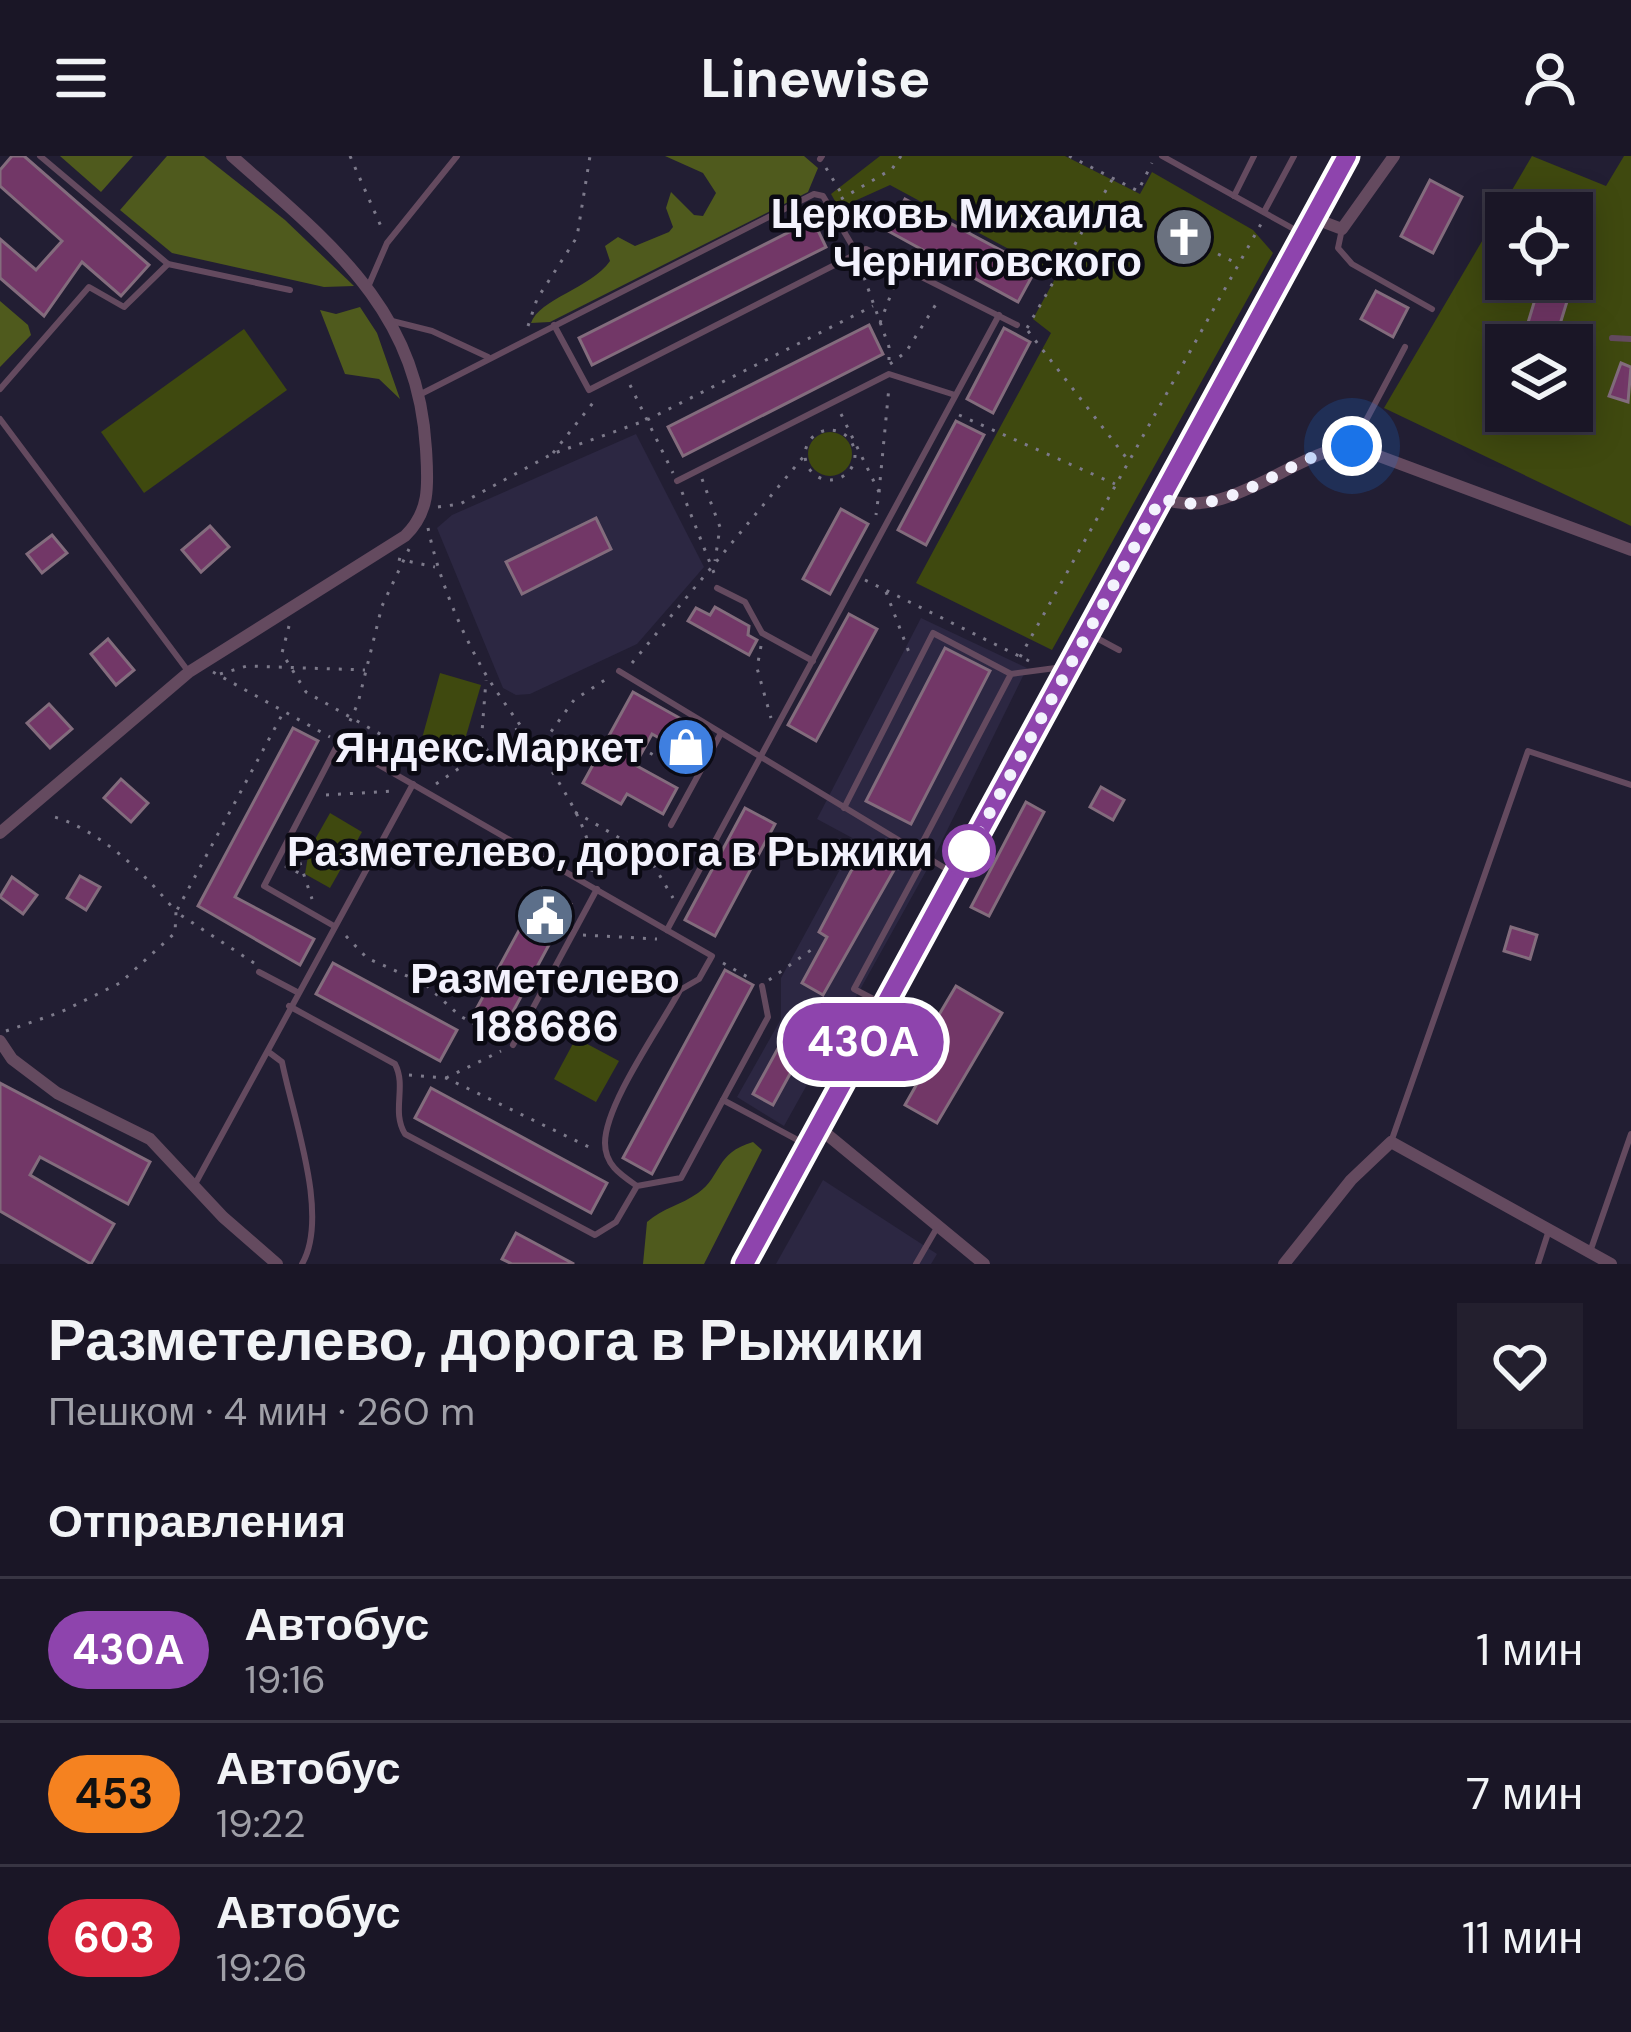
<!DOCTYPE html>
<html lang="ru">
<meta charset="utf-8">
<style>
:root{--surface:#1a1626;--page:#231f2e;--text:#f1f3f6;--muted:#9f9fa7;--line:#383543}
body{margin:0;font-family:"DM Sans",sans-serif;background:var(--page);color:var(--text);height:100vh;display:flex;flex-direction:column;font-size:45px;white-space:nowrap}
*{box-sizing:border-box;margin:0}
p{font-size:39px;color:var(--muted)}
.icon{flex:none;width:66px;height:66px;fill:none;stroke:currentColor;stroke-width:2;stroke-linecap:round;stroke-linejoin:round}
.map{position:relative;height:1108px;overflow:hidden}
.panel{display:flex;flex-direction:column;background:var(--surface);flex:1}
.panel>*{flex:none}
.badge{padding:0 24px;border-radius:39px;font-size:42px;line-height:78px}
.buttons{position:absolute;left:1485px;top:36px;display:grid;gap:24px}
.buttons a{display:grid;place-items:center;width:108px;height:108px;border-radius:0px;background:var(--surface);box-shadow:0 6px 30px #0003,0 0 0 3px var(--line);font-size:60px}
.you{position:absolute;width:60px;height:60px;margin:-30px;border:9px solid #fff;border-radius:50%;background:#1a73e8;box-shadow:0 0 0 18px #1a73e833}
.map>.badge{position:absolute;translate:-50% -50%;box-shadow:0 0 0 6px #fff}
h2{padding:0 48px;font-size:45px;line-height:108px}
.round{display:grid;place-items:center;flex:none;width:126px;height:126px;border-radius:0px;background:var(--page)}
.summary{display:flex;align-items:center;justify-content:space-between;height:204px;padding:0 48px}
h1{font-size:57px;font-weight:700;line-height:90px}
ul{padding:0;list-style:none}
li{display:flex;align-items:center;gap:36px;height:144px;padding:0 48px;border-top:3px solid var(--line)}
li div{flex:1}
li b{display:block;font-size:45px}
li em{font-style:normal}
li .badge{min-width:132px;font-weight:700;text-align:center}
header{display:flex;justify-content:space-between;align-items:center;height:156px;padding:0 48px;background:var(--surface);font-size:54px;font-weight:700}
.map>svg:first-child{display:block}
</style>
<header><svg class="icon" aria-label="menu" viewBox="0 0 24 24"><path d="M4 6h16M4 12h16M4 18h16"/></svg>Linewise<svg class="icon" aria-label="person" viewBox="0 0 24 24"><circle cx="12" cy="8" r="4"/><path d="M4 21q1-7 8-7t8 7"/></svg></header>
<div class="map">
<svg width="1631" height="1108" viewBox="0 0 1631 1108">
<rect width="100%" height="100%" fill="#221e33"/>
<g fill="#2c2742">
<path d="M636 278 704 411 637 488 530 538 516 539 503 532 437 372 452 359Z"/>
<path d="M921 462 1027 512 934 701 784 970 737 941 781 863V822L856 684 817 663Z"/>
<path d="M823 1024 937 1098 931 1108H776Z"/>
</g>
<g fill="#3f490f" fill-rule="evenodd">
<path d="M880 0H1065L1140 38 1152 16 1253 74 1273 97 1052 494 916 427 1051 177 1033 163 1057 119 890 29 839 52 831 38Z"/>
<path d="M1532 0 1606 30 1624 0H1631V370L1384 252ZM1506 57H1572V123H1506ZM1506 189H1572V255H1506Z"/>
<path d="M244 173 287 234 144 337 101 276Z"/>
<circle cx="830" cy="298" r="22"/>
<path d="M440 517 481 529 461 597 421 586Z"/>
<path d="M330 657 362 676 330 732 305 718 309 694Z"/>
<path d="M576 882 619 905 596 946 554 923Z"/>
</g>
<g fill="#4f5a1d">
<path d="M60 0H133L101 36Z"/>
<path d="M167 0H204L285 64 354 130 324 131 172 97 120 54Z"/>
<path d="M665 0H804L818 12 808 36 550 166 531 167C539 143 591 132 610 105L605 90 618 81 635 90 669 76 673 71 666 52 671 36 694 59 703 60 716 37 703 17Z"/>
<path d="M0 145 28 169 31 179 0 211Z"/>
<path d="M360 151 377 177 400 243 379 223 345 218 320 154 336 158Z"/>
<path d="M753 986 762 994 704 1108H643L647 1066C663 1052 681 1049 698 1037 722 1020 715 997 753 986Z"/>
</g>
<g fill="#723767" stroke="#836c7d" stroke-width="3">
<path d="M12 0H24L149 109 121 140 82 106 44 160 0 122V83L36 114 62 85 0 30V14Z"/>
<path d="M1430 24 1462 41 1433 97 1401 80Z"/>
<path d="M905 43 1036 113 1018 146 888 75Z"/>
<path d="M1178 62 1204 78 1191 100 1165 85Z"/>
<path d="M813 64 826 91 592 209 579 182Z"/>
<path d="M1539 130 1569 139 1557 178 1527 170Z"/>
<path d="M1376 135 1408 152 1393 181 1361 163Z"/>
<path d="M869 169 883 198 683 300 668 271Z"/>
<path d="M1004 172 1030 186 993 257 967 243Z"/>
<path d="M1621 207 1631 211 1628 246 1609 240Z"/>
<path d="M956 265 984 279 926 389 898 374Z"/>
<path d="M841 353 868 368 830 438 803 423Z"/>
<path d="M596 362 611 393 522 438 506 406Z"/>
<path d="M210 370 229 391 201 416 182 394Z"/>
<path d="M52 379 67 397 42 417 27 398Z"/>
<path d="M715 451 749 470 748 479 757 484 749 499 688 465 696 452 710 459Z"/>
<path d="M849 458 877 473 816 585 788 569Z"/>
<path d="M108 483 134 514 116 529 91 498Z"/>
<path d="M945 492 990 515 911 668 866 645Z"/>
<path d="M633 536 710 579 697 603 652 578 635 609 677 632 663 658 627 638 621 648 583 627Z"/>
<path d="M49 548 72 573 50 592 27 567Z"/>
<path d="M293 572 318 585 235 741 314 783 300 809 198 750Z"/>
<path d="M121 623 148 647 131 666 104 642Z"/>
<path d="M1101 631 1124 644 1113 664 1090 651Z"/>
<path d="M1026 646 1044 656 989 760 971 751Z"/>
<path d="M745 652 775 668 715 780 685 764Z"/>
<path d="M861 696 894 714 823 839 802 827 827 781 819 776Z"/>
<path d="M80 720 100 731 86 754 67 742Z"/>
<path d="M12 721 37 739 23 758 0 741Z"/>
<path d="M542 732 571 748 503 874 473 859Z"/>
<path d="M1511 771 1537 779 1530 803 1504 795Z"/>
<path d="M333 807 457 874 440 905 316 838Z"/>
<path d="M725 814 753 829 652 1018 623 1002Z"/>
<path d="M956 830 1002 857 937 967 905 949 918 926 904 918Z"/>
<path d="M788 874 808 885 773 949 753 938Z"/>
<path d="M0 927 150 1006 128 1048 40 1001 30 1019 114 1068 91 1108 0 1055Z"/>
<path d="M431 932 607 1027 591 1057 415 962Z"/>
<path d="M516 1077 574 1108H512L502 1103Z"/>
</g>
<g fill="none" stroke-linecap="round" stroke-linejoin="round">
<g stroke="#7d7a8b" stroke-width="3" stroke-dasharray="3 9" stroke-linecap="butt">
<path d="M350 0 383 75"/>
<path d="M1069 0 1138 35 1152 7"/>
<path d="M826 12 843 40"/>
<path d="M841 43 892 13 901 0"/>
<path d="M1218 98 1238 108"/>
<path d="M860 110 889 191V209"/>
<path d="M880 167 898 120"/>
<path d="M528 170 537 143 577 81 590 0"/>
<path d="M1027 172 1113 22"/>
<path d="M1028 175 1128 304"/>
<path d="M890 208 906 196 938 145"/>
<path d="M630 229 673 317"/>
<path d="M841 258 879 336 876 359"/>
<path d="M959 259 1115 328"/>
<circle cx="830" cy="299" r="25"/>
<path d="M553 297 596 243"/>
<path d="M702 323 720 371 715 405"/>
<path d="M682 336 716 422"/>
<path d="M879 336 889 231"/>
<path d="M438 351 460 348 552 298 647 264 873 150"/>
<path d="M428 372C438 420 458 469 482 512 511 564 597 659 592 716"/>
<path d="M398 403 435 411"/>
<path d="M865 424 1029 505"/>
<path d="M886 436 910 499"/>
<path d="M289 470 282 497 306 536 424 603 456 605 481 589 486 524"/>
<path d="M761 490 757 512 771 562"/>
<path d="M1020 501 1261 68"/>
<path d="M632 507 804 300"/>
<path d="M213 516 330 581"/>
<path d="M220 518 247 510 365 514"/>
<path d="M345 576 358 547 382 450 409 393"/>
<path d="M537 595 574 544 608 522"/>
<path d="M650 597 684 616"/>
<path d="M436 628 517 573"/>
<path d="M326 639 394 635"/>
<path d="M575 656 647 698 673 742"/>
<path d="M296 695 312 743"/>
<path d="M285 710 303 719"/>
<path d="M583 779 657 783"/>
<path d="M346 780 367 802 425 828 460 860 501 882"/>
<path d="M254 807 176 756 283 557"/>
<path d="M723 807 751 823"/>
<path d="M769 824 811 794"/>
<path d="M6 875 61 856 120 827 175 777 176 756C146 718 96 670 47 659"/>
<path d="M409 919 446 922 593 993"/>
<path d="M446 922 501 895"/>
</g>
<g stroke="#644a5f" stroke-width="6">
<path d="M40 0 168 108 290 134"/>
<path d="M1162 0 1301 77"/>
<path d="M820 3 822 0"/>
<path d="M1234 40 1254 0"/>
<path d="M1264 56 1294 0"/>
<path d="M1342 73 1338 92 1352 108 1432 153"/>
<path d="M368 131 387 87 457 0"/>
<path d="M392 165 432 175 488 201"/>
<path d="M554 169 589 234 866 93 1017 169"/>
<path d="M1612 182 1631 183"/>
<path d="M0 233 89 131 124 151 168 108"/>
<path d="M421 238 814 38 823 40 856 96"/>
<path d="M0 263 188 515"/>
<path d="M1353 289 1405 191"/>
<path d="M677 325 889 218 955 239"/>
<path d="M717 432 745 446 762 477 813 505"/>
<path d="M1091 479 1119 494"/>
<path d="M619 515 953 717"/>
<path d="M844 652 933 477 1011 518"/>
<path d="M671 669 720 579"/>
<path d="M917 697 1011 518 1063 511"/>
<path d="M334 770 264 730 339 586 712 800 699 823 680 834C661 870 605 948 605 987 605 1009 621 1019 637 1030"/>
<path d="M667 774 999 159"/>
<path d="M259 816 297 836"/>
<path d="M883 848 854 833 925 701"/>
<path d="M289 850 395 908C407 931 391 955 405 978L595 1079 616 1066 637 1030 681 1022 723 944 807 989"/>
<path d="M513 889 597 733"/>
<path d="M270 897 282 906C293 961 330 1060 302 1108"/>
<path d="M723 944 768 861 762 830"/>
<path d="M1391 986 1528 595 1631 629"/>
<path d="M194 1030 413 628"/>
<path d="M1591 1093 1631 978"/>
<path d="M916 1108 938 1070"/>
<path d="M1538 1108 1549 1074"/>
</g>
<g stroke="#644a5f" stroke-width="12">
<path d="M1313 62 1342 73 1394 0"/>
<path d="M1161 342C1227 368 1294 295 1352 290L1631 394"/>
<path d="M0 677 189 516 405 380C431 355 428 327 426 293 418 153 330 87 232 0"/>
<path d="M0 885 12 903 57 937 150 983 223 1061 277 1108"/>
<path d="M818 971 984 1108"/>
<path d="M1284 1108 1351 1024 1391 986 1611 1108"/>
</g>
<path stroke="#896082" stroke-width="16" d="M744 1108 1347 0"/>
</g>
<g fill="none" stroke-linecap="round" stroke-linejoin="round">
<g stroke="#fff" stroke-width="27">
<path id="line" d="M744 1108 1347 0"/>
</g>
<use href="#line" stroke="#8e44ad" stroke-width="18"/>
<path stroke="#f3f2fd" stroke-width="12" stroke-dasharray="0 21.6" d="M969 695 1161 342C1227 368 1295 294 1352 290"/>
</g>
<defs>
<g id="church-disc" transform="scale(3)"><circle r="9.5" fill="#6b7280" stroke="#0b0a13"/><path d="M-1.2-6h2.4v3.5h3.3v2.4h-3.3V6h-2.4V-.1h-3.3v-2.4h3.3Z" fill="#fff"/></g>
<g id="shop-disc" transform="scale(3)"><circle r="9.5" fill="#3f7fe0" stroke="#0b0a13"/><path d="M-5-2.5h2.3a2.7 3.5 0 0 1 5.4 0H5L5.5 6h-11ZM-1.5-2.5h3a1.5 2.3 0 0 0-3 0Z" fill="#fff"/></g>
<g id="civic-disc" transform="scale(3)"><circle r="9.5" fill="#5c6f8a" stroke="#0b0a13"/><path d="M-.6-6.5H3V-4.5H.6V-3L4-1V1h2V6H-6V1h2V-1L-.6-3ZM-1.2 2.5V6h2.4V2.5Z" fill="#fff"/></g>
</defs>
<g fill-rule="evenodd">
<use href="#church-disc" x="1184" y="81"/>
<use href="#shop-disc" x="686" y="591"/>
<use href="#civic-disc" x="545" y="760"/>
</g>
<circle fill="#fff" stroke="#8e44ad" stroke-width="6" cx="969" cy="695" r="24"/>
<g text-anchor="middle" stroke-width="9" stroke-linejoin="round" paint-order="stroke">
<g font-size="42" font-weight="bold" fill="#f3f2fd" stroke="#0b0a13" text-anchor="end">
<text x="1142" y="72">Церковь Михаила<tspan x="1142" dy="48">Черниговского</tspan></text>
<text x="644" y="606">Яндекс.Маркет</text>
<text x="545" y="837" text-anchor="middle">Разметелево<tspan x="545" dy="48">188686</tspan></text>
</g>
<g font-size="42" font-weight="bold" fill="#f3f2fd" stroke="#0b0a13" text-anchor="end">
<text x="933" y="710">Разметелево, дорога в Рыжики</text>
</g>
</g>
</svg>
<div class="buttons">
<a><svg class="icon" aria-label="locate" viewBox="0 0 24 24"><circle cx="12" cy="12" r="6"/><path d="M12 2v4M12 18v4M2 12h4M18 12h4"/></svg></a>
<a><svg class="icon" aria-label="layers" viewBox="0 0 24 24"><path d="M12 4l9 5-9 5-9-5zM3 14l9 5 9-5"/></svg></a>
</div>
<div class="you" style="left:1352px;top:290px"></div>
<b class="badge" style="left:863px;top:886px;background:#8e44ad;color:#fff">430А</b>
</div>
<section class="panel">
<div class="summary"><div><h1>Разметелево, дорога в Рыжики</h1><p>Пешком · 4 мин · 260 m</p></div><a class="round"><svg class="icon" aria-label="heart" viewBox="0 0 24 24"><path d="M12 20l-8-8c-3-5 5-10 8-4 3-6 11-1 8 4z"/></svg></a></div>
<h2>Отправления</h2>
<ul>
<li><span class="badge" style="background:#8e44ad;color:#fff">430А</span><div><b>Автобус</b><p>19:16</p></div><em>1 мин</em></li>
<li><span class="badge" style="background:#f58220;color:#111">453</span><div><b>Автобус</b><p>19:22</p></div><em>7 мин</em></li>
<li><span class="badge" style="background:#d7263d;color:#fff">603</span><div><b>Автобус</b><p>19:26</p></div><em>11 мин</em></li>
</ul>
</section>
